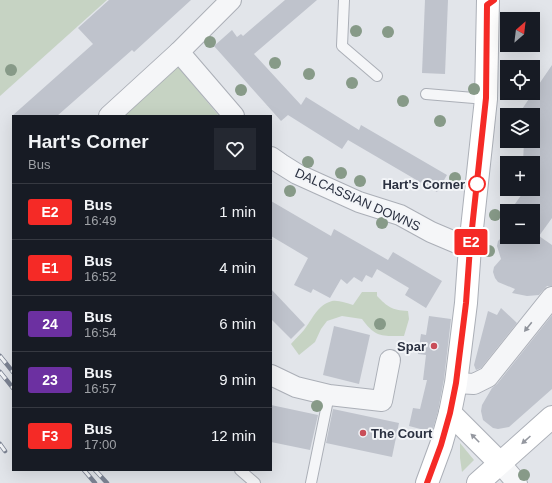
<!DOCTYPE html>
<meta charset="utf-8">
<style>
:root{--surface:#171b24;--page:#242831;--text:#f1f3f6;--muted:#9ea1a6;--line:#363941}
body{margin:0;font-family:Helvetica,sans-serif;background:var(--page);color:var(--text);height:100vh;display:flex;flex-direction:column;font-size:15px;white-space:nowrap}
*{box-sizing:border-box;margin:0}
p{font-size:13px;color:var(--muted)}
.icon{flex:none;width:22px;height:22px;fill:none;stroke:currentColor;stroke-width:2;stroke-linecap:round;stroke-linejoin:round}
.map{position:relative;flex:1;overflow:hidden}
.sheet{position:absolute;left:12px;top:115px;width:260px;height:356px;display:flex;flex-direction:column;background:var(--surface);border-radius:0px;box-shadow:0 4px 16px #0002}
.sheet>*{flex:none}
.badge{padding:0 8px;border-radius:3px;font-size:14px;line-height:26px}
.needle{width:26px;rotate:28deg}
.buttons{position:absolute;left:500px;top:12px;display:grid;gap:8px}
.buttons a{display:grid;place-items:center;width:40px;height:40px;border-radius:0px;background:var(--surface);box-shadow:0 4px 16px #0002;font-size:20px}
.map>.badge{position:absolute;translate:-50% -50%;box-shadow:0 0 0 2px #fff}
.round{display:grid;place-items:center;flex:none;width:42px;height:42px;border-radius:0px;background:var(--page)}
.head{display:flex;align-items:center;justify-content:space-between;height:68px;padding:0 16px}
h1{font-size:19px;font-weight:800;line-height:30px}
ul{padding:0;list-style:none}
li{display:flex;align-items:center;gap:12px;height:56px;padding:0 16px;border-top:1px solid var(--line)}
li div{flex:1}
li b{display:block;font-size:15px}
li em{font-style:normal}
li .badge{min-width:44px;font-weight:700;text-align:center}
.map>svg:first-child{display:block}
</style>
<div class="map">
<svg width="552" height="483" viewBox="0 0 552 483">
<rect width="100%" height="100%" fill="#e2e5ea"/>
<g fill="#c6d3c3">
<path d="M0 0H107L0 96Z"/>
<path d="M175 63 219 116H119Z"/>
<path d="M362 292H377V296C388 307 391 310 408 311L409 319 404 336C382 336 376 338 362 319L342 316 327 321 321 329 315 342 299 355 291 344C295 339 300 335 304 330 312 320 317 305 332 301 339 300 346 303 353 305Z"/>
<path d="M460 443 474 460 462 472 460 458Z"/>
</g>
<g fill="#bfc3cc">
<path d="M109 0H191L134 52 132 50 57 116H12L93 44 78 28Z"/>
<path d="M285 0H317L254 54 301 105 306 97 359 130 361 125 447 175 437 192 348 140 342 149 288 115 281 121 214 46 232 30 237 37 241 34 243 36Z"/>
<path d="M425 0H448L445 74 422 73Z"/>
<path d="M552 65V218L539 236 552 245V286H547L539 295 527 296 512 293 515 289 498 282 495 278 493 272 494 267 501 259 497 246 498 241 501 238 500 228 506 215 507 214V237H533V211H510L522 194V189H533V163H523L524 141H533V115H518Z"/>
<path d="M271 201 331 236 334 229 388 260 393 252 442 281 426 308 405 295 409 288 377 269 372 278 366 275 362 282 354 277 347 284 341 279 330 298 313 289 311 293 294 285 308 258 271 236Z"/>
<path d="M271 289 305 325 291 339 271 319Z"/>
<path d="M501 308 517 323 481 368 476 370 474 365 488 311 497 315Z"/>
<path d="M552 315V389L509 427 498 429 493 428 483 420 481 411 482 405 492 388 497 384Z"/>
<path d="M429 316 451 319 444 379 438 411 432 432 409 426 413 408 420 409 427 380H423L426 355 418 354 421 334 426 335Z"/>
<path d="M334 326 370 335 359 384 323 375Z"/>
<path d="M271 405 318 415 310 450 271 442Z"/>
<path d="M333 409 399 423 392 457 326 443Z"/>
</g>
<g fill="none" stroke-linecap="round" stroke-linejoin="round">
<g stroke="#abafb7" stroke-width="12">
<g id="lane">
<path d="M344 0 342 46 377 76"/>
<path d="M426 94 486 99"/>
<path d="M240 470 255 483"/>
<path d="M311 483 329 395"/>
</g>
</g>
<g stroke="#abafb7" stroke-width="22">
<g id="street">
<path d="M179 52 234 116"/>
<path d="M109 116 179 52 231 0"/>
<path d="M271 157 281 164 297 174 359 202 400 215 431 232 457 243 470 247"/>
<path d="M271 375 296 387 329 395 382 401 390 360"/>
<path d="M456 383 474 384 488 377 552 297"/>
<path d="M500 463 517 483"/>
</g>
</g>
<g stroke="#abafb7" stroke-width="24">
<g id="secondary">
<path d="M450 413 500 463"/>
<path d="M427 483 441 445 450 413 456 383 466 303 470 247 486 99 488 0"/>
<path d="M478 483 552 417"/>
</g>
</g>
<use href="#lane" stroke="#f5f6f8" stroke-width="10"/>
<use href="#street" stroke="#f5f6f8" stroke-width="20"/>
<use href="#secondary" stroke="#fff" stroke-width="22"/>
<g stroke="#7c8393" stroke-width="4.5">
<g id="rail">
<path d="M0 356 13 372"/>
<path d="M0 372 13 388"/>
<path d="M0 444 5 451"/>
<path d="M84 470 95 483"/>
<path d="M95 470 107 483"/>
</g>
</g>
<use href="#rail" stroke="#f2f4f7" stroke-width="3" stroke-dasharray="9" stroke-linecap="butt"/>
</g>
<g fill="#879a88">
<circle cx="356" cy="31" r="6"/>
<circle cx="388" cy="32" r="6"/>
<circle cx="210" cy="42" r="6"/>
<circle cx="275" cy="63" r="6"/>
<circle cx="11" cy="70" r="6"/>
<circle cx="309" cy="74" r="6"/>
<circle cx="352" cy="83" r="6"/>
<circle cx="474" cy="89" r="6"/>
<circle cx="241" cy="90" r="6"/>
<circle cx="403" cy="101" r="6"/>
<circle cx="440" cy="121" r="6"/>
<circle cx="308" cy="162" r="6"/>
<circle cx="341" cy="173" r="6"/>
<circle cx="455" cy="178" r="6"/>
<circle cx="360" cy="181" r="6"/>
<circle cx="290" cy="191" r="6"/>
<circle cx="495" cy="215" r="6"/>
<circle cx="382" cy="223" r="6"/>
<circle cx="489" cy="251" r="6"/>
<circle cx="380" cy="324" r="6"/>
<circle cx="317" cy="406" r="6"/>
<circle cx="524" cy="475" r="6"/>
</g>
<defs><path id="oneway-solid" d="M-6-.8H1V-3.2L6.5 0L1 3.2V.8H-6Z"/></defs>
<use fill="#90949c" href="#oneway-solid" transform="translate(528 327) rotate(129)"/>
<g fill="#9598a0">
<use href="#oneway-solid" transform="translate(475 438) rotate(-135)"/>
<use href="#oneway-solid" transform="translate(526 440) rotate(138)"/>
</g>
<g fill="none" stroke-linecap="round" stroke-linejoin="round">
<g stroke="#fff" stroke-width="9">
<path id="line" d="M427 483 441 445 450 413 456 383 466 303 470 247 486 98 487 5 494 0"/>
</g>
<use href="#line" stroke="#f52a26" stroke-width="6"/>
</g>
<circle fill="#fff" stroke="#f52a26" stroke-width="2" cx="477" cy="184" r="8"/>
<g fill="#c94d58" stroke="#f2f4f7" stroke-width="1.5">
<circle cx="434" cy="346" r="4"/>
<circle cx="363" cy="433" r="4"/>
</g>
<g text-anchor="middle" stroke-width="4" stroke-linejoin="round" paint-order="stroke">
<g font-size="13" font-weight="bold" fill="#2b3141" stroke="#f2f4f7" text-anchor="end">
<text x="465" y="189">Hart's Corner</text>
</g>
<g font-size="13" fill="#2b3141" stroke="#f2f4f7">
<text transform="translate(358 199) rotate(24)" y="5">DALCASSIAN DOWNS</text>
</g>
<g font-size="13" font-weight="bold" fill="#2b3141" stroke="#f2f4f7" text-anchor="end">
<text x="426" y="351">Spar</text>
<text x="371" y="438" text-anchor="start">The Court</text>
</g>
</g>
</svg>
<div class="buttons">
<a><svg class="needle" viewBox="-14 -14 28 28"><path d="M0-13l5 13h-10z" fill="#e53935"/><path d="M0 13l5-13h-10z" fill="#9ea1a6"/></svg></a>
<a><svg class="icon" aria-label="locate" viewBox="0 0 24 24"><circle cx="12" cy="12" r="6"/><path d="M12 2v4M12 18v4M2 12h4M18 12h4"/></svg></a>
<a><svg class="icon" aria-label="layers" viewBox="0 0 24 24"><path d="M12 4l9 5-9 5-9-5zM3 14l9 5 9-5"/></svg></a>
<a>+</a>
<a>−</a>
</div>
<b class="badge" style="left:471px;top:242px;background:#f52a26;color:#fff">E2</b>
<section class="sheet">
<div class="head"><div><h1>Hart's Corner</h1><p>Bus</p></div><a class="round"><svg class="icon" aria-label="heart" viewBox="0 0 24 24"><path d="M12 20l-8-8c-3-5 5-10 8-4 3-6 11-1 8 4z"/></svg></a></div>
<ul>
<li><span class="badge" style="background:#f52a26;color:#fff">E2</span><div><b>Bus</b><p>16:49</p></div><em>1 min</em></li>
<li><span class="badge" style="background:#f52a26;color:#fff">E1</span><div><b>Bus</b><p>16:52</p></div><em>4 min</em></li>
<li><span class="badge" style="background:#6c30a1;color:#fff">24</span><div><b>Bus</b><p>16:54</p></div><em>6 min</em></li>
<li><span class="badge" style="background:#6c30a1;color:#fff">23</span><div><b>Bus</b><p>16:57</p></div><em>9 min</em></li>
<li><span class="badge" style="background:#f52a26;color:#fff">F3</span><div><b>Bus</b><p>17:00</p></div><em>12 min</em></li>
</ul>
</section>
</div>
